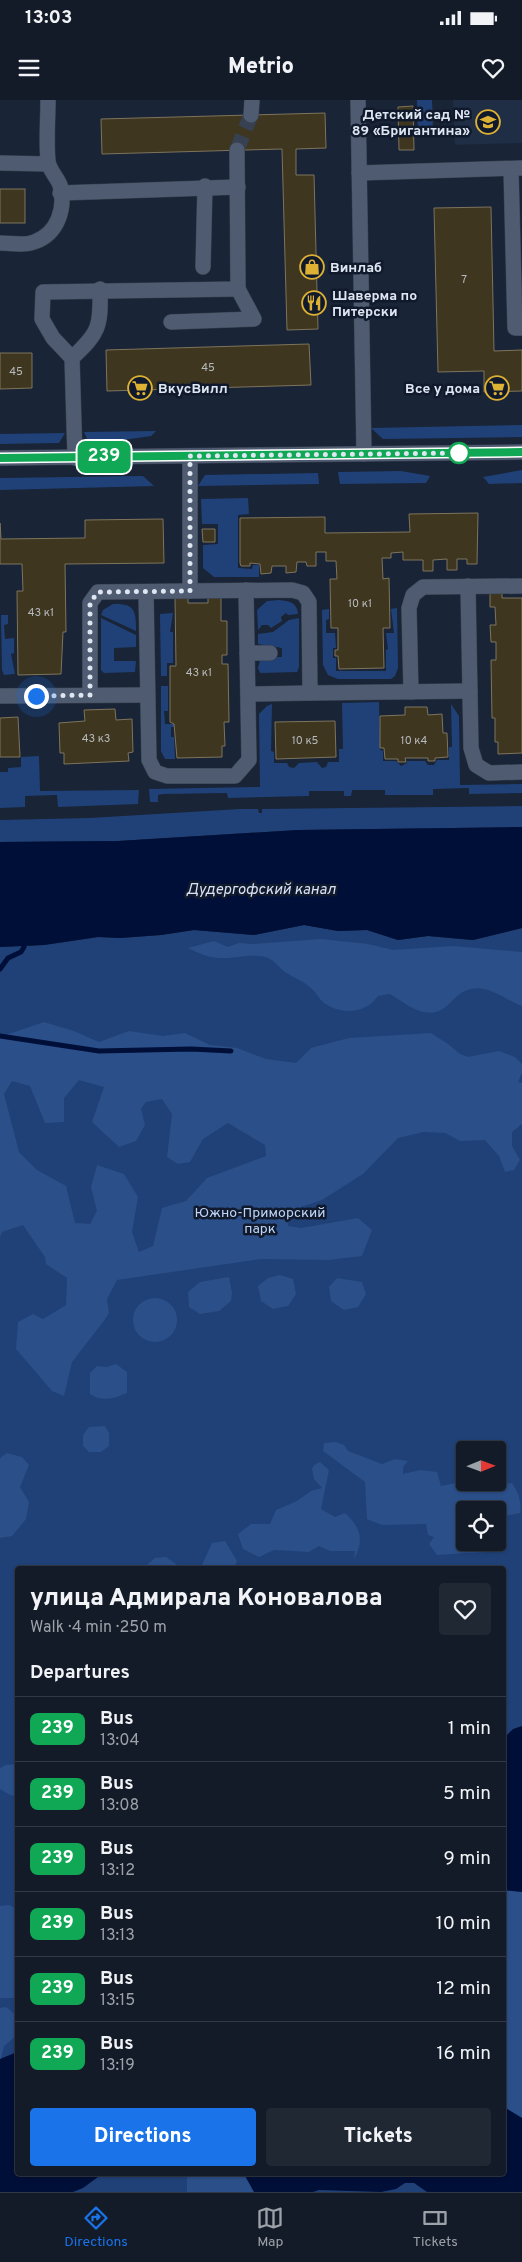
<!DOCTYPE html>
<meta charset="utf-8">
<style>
:root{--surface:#131b28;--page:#202834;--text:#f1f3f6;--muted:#9da1a8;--line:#323945;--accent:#1a73e8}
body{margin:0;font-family:Overpass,sans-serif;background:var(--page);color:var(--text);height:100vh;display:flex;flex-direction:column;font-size:19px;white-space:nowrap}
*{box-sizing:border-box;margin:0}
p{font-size:16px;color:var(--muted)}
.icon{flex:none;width:28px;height:28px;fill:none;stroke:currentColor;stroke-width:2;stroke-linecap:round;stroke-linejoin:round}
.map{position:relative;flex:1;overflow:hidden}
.sheet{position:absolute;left:15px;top:1466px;width:491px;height:610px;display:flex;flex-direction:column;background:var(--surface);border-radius:5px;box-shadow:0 1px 4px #0004,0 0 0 1px var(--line)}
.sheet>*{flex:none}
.badge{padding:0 10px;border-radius:8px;font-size:18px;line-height:32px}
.needle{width:32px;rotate:89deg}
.buttons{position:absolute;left:456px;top:1341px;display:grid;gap:10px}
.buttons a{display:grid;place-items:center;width:50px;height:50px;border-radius:5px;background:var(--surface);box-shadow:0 1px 4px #0004,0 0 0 1px var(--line);font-size:25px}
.you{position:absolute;width:25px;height:25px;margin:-12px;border:4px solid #fff;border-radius:50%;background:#1a73e8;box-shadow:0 0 0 8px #1a73e833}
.map>.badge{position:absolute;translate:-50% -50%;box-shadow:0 0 0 2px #fff}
h2{padding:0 15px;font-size:19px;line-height:45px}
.round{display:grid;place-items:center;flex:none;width:52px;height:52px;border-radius:5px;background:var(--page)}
.headline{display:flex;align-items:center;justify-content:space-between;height:85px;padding:0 15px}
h1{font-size:24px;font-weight:800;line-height:38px}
.cta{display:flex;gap:10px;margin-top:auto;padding:10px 15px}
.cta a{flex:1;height:58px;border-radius:5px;background:var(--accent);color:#fff;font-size:20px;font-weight:800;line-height:58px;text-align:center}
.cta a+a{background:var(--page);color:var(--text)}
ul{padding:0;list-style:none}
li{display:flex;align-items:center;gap:15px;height:65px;padding:0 15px;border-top:1px solid var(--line)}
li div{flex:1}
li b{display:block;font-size:19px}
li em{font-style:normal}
li .badge{min-width:55px;font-weight:700;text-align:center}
.status{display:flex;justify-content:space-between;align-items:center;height:35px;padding:0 25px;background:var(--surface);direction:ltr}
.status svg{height:14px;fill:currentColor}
header{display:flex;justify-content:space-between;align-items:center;height:65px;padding:0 15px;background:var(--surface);font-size:22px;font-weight:800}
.dock{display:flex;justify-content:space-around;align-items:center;height:70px;border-top:1px solid var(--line);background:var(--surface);font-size:14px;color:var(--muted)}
.dock a{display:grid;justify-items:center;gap:2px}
.dock .selected{color:var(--accent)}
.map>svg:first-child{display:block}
</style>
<div class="status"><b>13:03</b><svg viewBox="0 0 49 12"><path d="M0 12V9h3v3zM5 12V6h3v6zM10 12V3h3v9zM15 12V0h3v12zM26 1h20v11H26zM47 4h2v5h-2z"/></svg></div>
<header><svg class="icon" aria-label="menu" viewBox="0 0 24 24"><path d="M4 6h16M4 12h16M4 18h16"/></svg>Metrio<svg class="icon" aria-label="heart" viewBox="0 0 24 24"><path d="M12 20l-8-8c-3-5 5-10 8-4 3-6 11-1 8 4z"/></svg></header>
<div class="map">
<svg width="522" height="2092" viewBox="0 0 522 2092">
<rect width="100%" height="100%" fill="#192436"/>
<path fill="#1f2d45" d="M453 0H522V43L455 45Z"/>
<g fill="#204177" fill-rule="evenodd">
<path d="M417 0H432L433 32 418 33Z"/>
<path d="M522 325V337L383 339 371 328Z"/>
<path d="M156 331 151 336 109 342 89 343 84 332Z"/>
<path d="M65 333 59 343 0 344V334Z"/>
<path d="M522 370V383L489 384 483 377Z"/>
<path d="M401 371 430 376 426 383 340 384 338 372Z"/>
<path d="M318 373 319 384 198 386 205 375Z"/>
<path d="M143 376 154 386 0 390V378Z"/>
<path d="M248 398 249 414 238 415V468L252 469 253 465H259V477H214L203 468V445L218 444V424H202L201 399Z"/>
<path d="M279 500C289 501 297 502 298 514L288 515 286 513 281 517 282 521 271 528 268 525H262L258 530 257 510 267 501Z"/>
<path d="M113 504C135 503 136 511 136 531L101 515 103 510Z"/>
<path d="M397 508 398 568 395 576 391 579H338L328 575 323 565 322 510 329 509V519L326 520V533H335L336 548H333V558H336V571H386V550L388 549 386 533H394L391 509Z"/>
<path d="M173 513 170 532H173V563H167V576H161L160 514Z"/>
<path d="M1 515H8V524L4 525 5 539 14 538V553L11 554 15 574 4 575 2 570Z"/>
<path d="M101 518 136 535V547L114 548V561H136L135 572 104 573 101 570Z"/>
<path d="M299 518V567L297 572 260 573 258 568 260 561 274 560V557H282V548L258 544V534L273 532 289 520Z"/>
<path d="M161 586H168V611H164L165 624H174V627H171V637H174L175 659H165L161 651Z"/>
<path d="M379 602 380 650 383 651V661H396L401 666 407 663V661H425L428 665H434L437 660H449V647H452L451 604 459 616 460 685 522 684V693L469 694V688L433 689V695H385V690H352L351 696H344V691H309V696L228 698 227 693 163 694 158 695V702H150L149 689 260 687 259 614 267 606 272 604 271 651 274 652V663H287L289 667 294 668 299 663 317 662 322 668 326 667 328 662H339V649H343L342 603Z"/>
<path d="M39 656 40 691 139 690 138 704 58 707 57 695 25 696V707L0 708V672H8V668L21 667V657Z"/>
<path d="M522 706V727L298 730 118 741 0 742V720L90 718 240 709H258L259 713H262V709Z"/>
<path d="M304 825 338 831 367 830 398 840 428 836 473 840 522 828V2092H0V847L44 845 98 837 120 838 161 835 194 830 254 835ZM465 1350H498V1382H465ZM465 1410H498V1442H465ZM18 1469H504V2074H18Z"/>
</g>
<g fill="#2b4f89" fill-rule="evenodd">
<path d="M321 839 368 844 393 850 453 846 522 852V906C506 900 488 885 471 889 461 891 456 897 449 904 429 924 408 905 390 894L378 896C365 914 342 915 324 903 319 899 316 892 311 888 303 881 293 877 285 872 279 868 276 862 270 859 258 852 234 859 221 858 209 858 198 853 188 848L214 841 228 847 239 843 253 844Z"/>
<path d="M44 922 74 931 99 942 129 931 163 936 185 933 210 945 237 948 266 959 296 963 311 948 349 938 431 933 448 944 460 954 468 957 499 951 515 957 522 964V973L518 982 522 983V1024L512 1032V1046L520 1060 514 1070 505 1072 499 1056 485 1040 460 1041 445 1033 424 1032 398 1038 363 1074 322 1100 295 1109 287 1118 288 1126 301 1128 358 1118 372 1130 362 1156 328 1160 261 1159 117 1180 107 1199 109 1213 106 1218 72 1262 64 1296 52 1291 16 1249 18 1222 33 1214 43 1219 66 1205 67 1178 46 1164 45 1157 23 1125 2 1132 0 1137V937ZM79 980 104 987 92 1022 119 1047 136 1041 145 1025 141 1009 146 1002 162 999 172 1014 167 1057 178 1064 190 1062 203 1039 228 1023 265 1045 266 1056 207 1078 186 1101 162 1108 153 1146 139 1152 132 1132 138 1097 124 1074 97 1065 91 1087 97 1111 90 1124 75 1123 66 1086 37 1070 19 1052 4 994 12 981 30 986 45 1023 64 1022V998Z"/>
<path d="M280 1175 293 1179 296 1194 288 1206 273 1209 261 1201 258 1186 268 1178Z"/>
<path d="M229 1177 232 1193 231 1201 219 1211 200 1214 189 1207 188 1192 200 1182Z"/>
<path d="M337 1178 362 1182 366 1194 358 1207 344 1210 331 1201 329 1187Z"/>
<circle cx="155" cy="1220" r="22"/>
<path d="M116 1264 127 1272V1293C113 1299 102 1302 90 1294V1273L97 1266 107 1267Z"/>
<path d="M105 1326 109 1333V1346L101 1352H89L83 1346V1335L89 1327Z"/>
<path d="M336 1342 344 1345 348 1351 382 1364 395 1359 408 1361 403 1367V1374L420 1370 437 1372 441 1386 465 1381 474 1383 485 1388 512 1383C518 1392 522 1402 520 1413L498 1417V1410H465V1442L498 1443 487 1452 437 1455 429 1444 434 1437 428 1435 426 1424 382 1425 367 1419 365 1382 323 1351 324 1343Z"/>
<path d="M7 1353 22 1357 29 1365 20 1387 29 1402 26 1419 12 1436 0 1438V1358Z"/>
<path d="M320 1362 329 1370 321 1409 335 1417 345 1413C360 1427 365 1439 354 1459L355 1451H330L319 1446 309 1452 274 1450 259 1457 243 1449 238 1434 251 1424H270L276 1410 297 1401 311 1391 322 1388 314 1379 312 1369 314 1365Z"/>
<path d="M225 1441 237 1461 234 1469H202V1465L212 1443Z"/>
<path d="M166 1457 183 1469H142L155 1458Z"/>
<path d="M17 1664H18L17 1697 10 1695 0 1689V1668L6 1665Z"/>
<path d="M504 1790 522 1792V2018L504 2007Z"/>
<path d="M9 1805 17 1809V1898H0V1806Z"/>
<path d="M6 1907 17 1916V1935L4 1946 0 1963V1908Z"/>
<path d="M187 2074H244L254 2092H187Z"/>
</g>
<g fill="#000f38">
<path d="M522 727V828L473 840 428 836 398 840 367 830 338 831 304 825 254 835 194 830 161 835 120 838 98 837 44 845 0 847V742L118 741 298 730Z"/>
<path d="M522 1626V1792L504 1790V1638L513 1629Z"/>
<path d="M17 1952 18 2074H102L83 2088 73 2092H0V1959Z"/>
<path d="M504 2007 522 2018V2092H427L414 2083H405L396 2089 381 2092 319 2090 313 2092H254L244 2074H504Z"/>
</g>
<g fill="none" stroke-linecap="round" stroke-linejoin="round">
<g stroke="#000f38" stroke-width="5">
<path d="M0 869 8 858 21 852 24 847"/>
<path d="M0 936 99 951 191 949 231 951"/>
</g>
</g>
<g fill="#3f3620" stroke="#7e745c">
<path d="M413 6 414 50H399L398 7Z"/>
<path d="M325 13 326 48 296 49V75H314L318 229 287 230 282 49 102 54 101 19Z"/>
<rect x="0" y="89" width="25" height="34"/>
<path d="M491 107 494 251 522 250V291L484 292V271L438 272 434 108Z"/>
<path d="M309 244 311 285 107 291 106 250Z"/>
<path d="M0 253H32V288L0 289Z"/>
<path d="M478 413 477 464H467V459H457V470H447V459L433 460V471H423V460H403V452L391 453V458H382L383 479 389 478 390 528H383L384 568 339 569 338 556H335V550H338V528H331L330 479H337L336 461H326V452H316V466H307L306 462H297L296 472 286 473V466H272L271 473 261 474 260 464 250 463V466H241L240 463V418L325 417V433L410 432 409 414Z"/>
<path d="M163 419 164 463 65 464 66 532H63L61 574 18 575 17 491H23L22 464H0V423L1 439 85 438V420Z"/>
<path d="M202 429H215V442H203Z"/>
<path d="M490 493H502V498H522V653L498 654V642H495V618H492L491 560H496V542H491L490 525H496L495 507H490Z"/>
<path d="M175 497H188V503H208V497H221V521H227V555H222V564H228L229 622H224L225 646H222V657L177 658 174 624 170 622V566H176Z"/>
<path d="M405 607H427L428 615 442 614 443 633H447L448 657 435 658V661H428V658H405L406 662H398V659H385L384 648H380V616L405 615Z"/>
<path d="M115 609 116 620 132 619 133 652 128 653 129 661 64 664V653H60L59 623 85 621 84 610Z"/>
<path d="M18 617 20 657H0V618Z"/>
<path d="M335 621 336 657 276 659 275 622Z"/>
</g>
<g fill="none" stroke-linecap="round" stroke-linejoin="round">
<path stroke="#374152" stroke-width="15" stroke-dasharray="15 8" stroke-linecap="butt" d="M237 50 251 15"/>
<g stroke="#384150" stroke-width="16">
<g id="minor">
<path d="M358 0 364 354"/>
<path d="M251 15 252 0"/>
<path d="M0 63 48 64"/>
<path d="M511 69 515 228H522"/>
<path d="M359 73 522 68"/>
<path d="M60 93 238 87"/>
<path d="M0 143C10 143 25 146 34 142 58 134 66 108 60 85 57 77 49 70 48 61 46 41 48 20 48 0"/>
<path d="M203 167 205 86"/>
<path d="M171 222 254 219 238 189"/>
<path d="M72 258C99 233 101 227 100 189"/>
<path d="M0 358 522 352"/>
<path d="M75 358 72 258 53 238 42 219 43 192 238 189 237 50"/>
<path d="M468 486 471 648 476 665 489 673 522 672"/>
<path d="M190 491V356"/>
<path d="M146 492 149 660 155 672 167 676H235L249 660 246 490"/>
<path d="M247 553H270"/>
<path d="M411 592 409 508 413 495 423 487 522 486"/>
<path d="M248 594 310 593"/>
<path d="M90 595V503L98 492 292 490 303 493 309 502 310 593 470 591"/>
<path d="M0 596 147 595"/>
</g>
</g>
<use href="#minor" stroke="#4e5b70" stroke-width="15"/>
</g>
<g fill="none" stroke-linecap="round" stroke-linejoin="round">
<g stroke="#fff" stroke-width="11">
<path id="line" d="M0 358 522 352"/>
</g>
<use href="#line" stroke="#10a855" stroke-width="8"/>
<path stroke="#dee6f2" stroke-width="5" stroke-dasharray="0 9" d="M36 596 90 595V503L98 492 190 491V356L459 353"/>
</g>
<defs>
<g id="school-ring" transform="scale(1.25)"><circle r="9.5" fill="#101a2c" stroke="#ddb133" stroke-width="1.5"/><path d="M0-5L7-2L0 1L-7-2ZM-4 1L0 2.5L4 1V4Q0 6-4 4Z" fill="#ddb133"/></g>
<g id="shop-ring" transform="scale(1.25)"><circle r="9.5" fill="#101a2c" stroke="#ddb133" stroke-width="1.5"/><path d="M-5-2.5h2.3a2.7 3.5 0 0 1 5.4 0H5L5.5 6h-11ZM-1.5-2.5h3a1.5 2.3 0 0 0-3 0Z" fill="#ddb133"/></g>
<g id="restaurant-ring" transform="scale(1.25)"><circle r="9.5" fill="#101a2c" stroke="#ddb133" stroke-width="1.5"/><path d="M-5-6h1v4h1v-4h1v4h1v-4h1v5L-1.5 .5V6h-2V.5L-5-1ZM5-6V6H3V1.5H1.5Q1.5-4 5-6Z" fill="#ddb133"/></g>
<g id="supermarket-ring" transform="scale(1.25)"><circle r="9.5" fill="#101a2c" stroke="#ddb133" stroke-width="1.5"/><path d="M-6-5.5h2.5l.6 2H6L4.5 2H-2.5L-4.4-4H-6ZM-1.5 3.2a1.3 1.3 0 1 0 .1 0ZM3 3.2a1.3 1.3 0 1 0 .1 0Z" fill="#ddb133"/></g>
</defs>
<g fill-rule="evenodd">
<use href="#school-ring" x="488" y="22"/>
<use href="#shop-ring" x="312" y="167"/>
<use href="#restaurant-ring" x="314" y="203"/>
<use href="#supermarket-ring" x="140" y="288"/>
<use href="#supermarket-ring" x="497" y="288"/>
</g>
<circle fill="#fff" stroke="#10a855" stroke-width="2.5" cx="459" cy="353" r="10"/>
<g text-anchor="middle" stroke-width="5" stroke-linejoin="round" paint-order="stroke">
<g font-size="11" fill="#b6babe">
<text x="464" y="183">7</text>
<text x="208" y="271">45</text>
<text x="16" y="275">45</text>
<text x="360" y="507">10 к1</text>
<text x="41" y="516">43 к1</text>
<text x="199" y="576">43 к1</text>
<text x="96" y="642">43 к3</text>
<text x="305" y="644">10 к5</text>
<text x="414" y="644">10 к4</text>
</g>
<g font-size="14" font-weight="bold" fill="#dee6f2" stroke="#101a2c" text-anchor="start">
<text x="470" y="19" text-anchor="end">Детский сад №<tspan x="470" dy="16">89 «Бригантина»</tspan></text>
<text x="330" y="172">Винлаб</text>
<text x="332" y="200">Шаверма по<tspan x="332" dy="16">Питерски</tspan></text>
<text x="158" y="293">ВкусВилл</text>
<text x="480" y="293" text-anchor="end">Все у дома</text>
</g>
<g font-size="14" fill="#bfd5f8" stroke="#101a2c">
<text x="260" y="1117">Южно-Приморский<tspan x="260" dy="16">парк</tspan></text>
</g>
<g font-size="15" font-style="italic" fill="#d8e3f5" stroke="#101a2c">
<text x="261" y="794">Дудергофский канал</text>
</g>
</g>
</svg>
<div class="buttons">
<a><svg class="needle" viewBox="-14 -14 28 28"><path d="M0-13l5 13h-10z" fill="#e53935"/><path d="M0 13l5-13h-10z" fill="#9da1a8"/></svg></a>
<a><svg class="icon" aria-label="locate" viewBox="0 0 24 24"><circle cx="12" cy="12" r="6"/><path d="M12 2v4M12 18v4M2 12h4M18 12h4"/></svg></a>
</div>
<div class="you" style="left:36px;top:596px"></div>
<b class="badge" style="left:104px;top:357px;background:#10a855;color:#fff">239</b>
<section class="sheet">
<div class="headline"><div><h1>улица Адмирала Коновалова</h1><p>Walk · 4 min · 250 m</p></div><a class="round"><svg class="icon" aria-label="heart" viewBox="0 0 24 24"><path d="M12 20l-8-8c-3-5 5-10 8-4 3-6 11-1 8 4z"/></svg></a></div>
<h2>Departures</h2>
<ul>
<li><span class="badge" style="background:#10a855;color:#fff">239</span><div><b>Bus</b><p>13:04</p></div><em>1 min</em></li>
<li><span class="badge" style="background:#10a855;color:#fff">239</span><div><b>Bus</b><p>13:08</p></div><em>5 min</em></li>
<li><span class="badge" style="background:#10a855;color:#fff">239</span><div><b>Bus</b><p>13:12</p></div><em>9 min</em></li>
<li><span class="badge" style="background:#10a855;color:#fff">239</span><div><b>Bus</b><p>13:13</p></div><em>10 min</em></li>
<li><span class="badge" style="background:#10a855;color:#fff">239</span><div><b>Bus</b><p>13:15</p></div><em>12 min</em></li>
<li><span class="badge" style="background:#10a855;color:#fff">239</span><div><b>Bus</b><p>13:19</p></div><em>16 min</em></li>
</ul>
<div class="cta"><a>Directions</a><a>Tickets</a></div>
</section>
</div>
<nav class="dock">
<a class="selected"><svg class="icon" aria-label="directions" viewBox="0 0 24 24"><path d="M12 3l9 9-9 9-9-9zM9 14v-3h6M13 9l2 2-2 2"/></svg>Directions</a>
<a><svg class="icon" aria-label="map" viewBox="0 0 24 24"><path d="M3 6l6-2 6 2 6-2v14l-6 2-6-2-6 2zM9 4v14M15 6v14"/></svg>Map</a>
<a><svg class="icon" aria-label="tickets" viewBox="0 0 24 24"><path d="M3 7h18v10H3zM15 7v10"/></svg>Tickets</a>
</nav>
